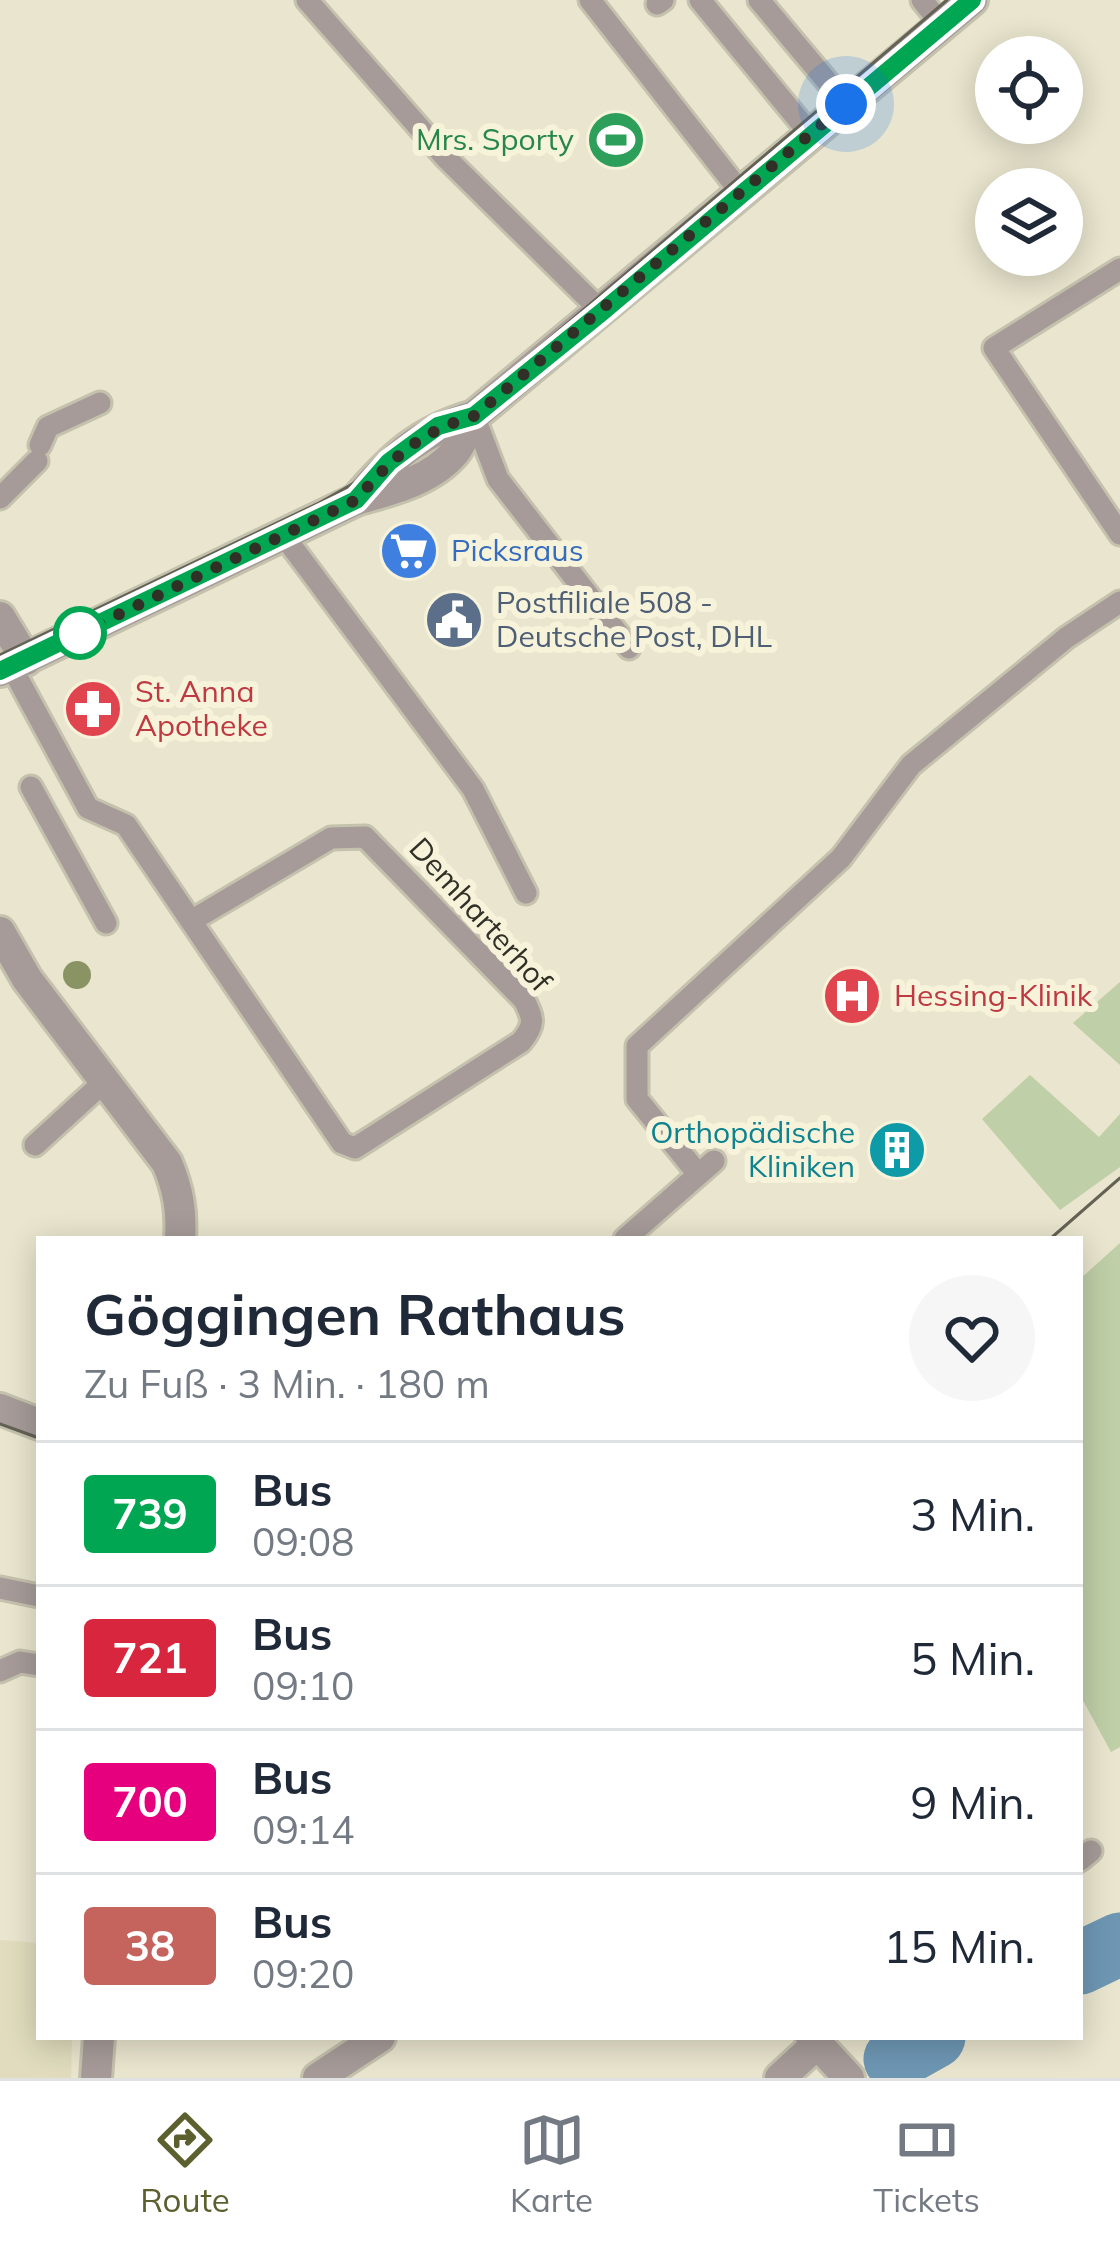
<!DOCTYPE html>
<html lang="de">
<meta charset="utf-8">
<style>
:root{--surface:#fff;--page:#f6f6f7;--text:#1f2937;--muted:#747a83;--line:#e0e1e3;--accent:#5c602e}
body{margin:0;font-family:Mulish,sans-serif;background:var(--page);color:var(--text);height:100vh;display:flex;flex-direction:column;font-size:45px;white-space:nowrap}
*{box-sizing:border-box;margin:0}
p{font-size:39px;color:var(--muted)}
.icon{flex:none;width:66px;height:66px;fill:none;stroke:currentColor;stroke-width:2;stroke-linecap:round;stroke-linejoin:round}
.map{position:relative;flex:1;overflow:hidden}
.drawer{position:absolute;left:36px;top:1236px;width:1047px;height:804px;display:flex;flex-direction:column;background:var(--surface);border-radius:0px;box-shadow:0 6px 30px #0003}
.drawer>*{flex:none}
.badge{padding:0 24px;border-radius:9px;font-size:42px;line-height:78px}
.buttons{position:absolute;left:975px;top:36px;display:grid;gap:24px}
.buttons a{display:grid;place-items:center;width:108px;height:108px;border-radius:50%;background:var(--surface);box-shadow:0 6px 30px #0003;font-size:60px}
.you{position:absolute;width:60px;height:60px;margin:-30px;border:9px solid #fff;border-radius:50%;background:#1a73e8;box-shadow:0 0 0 18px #1a73e833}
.map>.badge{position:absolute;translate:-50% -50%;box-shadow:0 0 0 6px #fff}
.round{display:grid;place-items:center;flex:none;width:126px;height:126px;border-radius:63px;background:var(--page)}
.overview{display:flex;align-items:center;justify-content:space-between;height:204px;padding:0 48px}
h1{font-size:57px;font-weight:700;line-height:90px}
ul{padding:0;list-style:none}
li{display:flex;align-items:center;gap:36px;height:144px;padding:0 48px;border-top:3px solid var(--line)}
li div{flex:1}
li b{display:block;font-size:45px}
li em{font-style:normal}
li .badge{min-width:132px;font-weight:700;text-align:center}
.menu{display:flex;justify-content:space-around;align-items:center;height:168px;border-top:3px solid var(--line);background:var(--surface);font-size:33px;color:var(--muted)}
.menu a{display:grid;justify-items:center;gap:6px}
.menu .active{color:var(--accent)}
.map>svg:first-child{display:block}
</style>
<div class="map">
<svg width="1120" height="2078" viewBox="0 0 1120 2078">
<rect width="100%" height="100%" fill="#e9e5ce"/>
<path fill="#e0dcbd" d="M0 1940 39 1943V2037H72L71 2078H0Z"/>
<g fill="#bfcfa7">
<path d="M1120 982V1065L1073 1023Z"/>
<path d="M1030 1075 1099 1137 1120 1114V1167L1060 1210 982 1119Z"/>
<path d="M1120 1243V1747L1111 1752 1080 1695V1279Z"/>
</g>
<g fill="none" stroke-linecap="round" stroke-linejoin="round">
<g stroke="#6e97b4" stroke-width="63">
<path d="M1080 1963 1120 1944"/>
<path d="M895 2059 934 2037"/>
</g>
<g stroke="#c4c1ad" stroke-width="27">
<g id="service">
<path d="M307 0 446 158 602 312"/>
<path d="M590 0 742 194"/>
<path d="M700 0 811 135"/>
<path d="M759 0 846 104"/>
<path d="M922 0 942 25"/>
<path d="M657 4 663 0"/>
<path d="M1120 269 994 348 1120 534"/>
<path d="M474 416 498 479 629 648"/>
<path d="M40 445 48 427 100 403"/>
<path d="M0 498 37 461"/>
<path d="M284 536 473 789 526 893"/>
<path d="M11 666 88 808 126 825 191 921 331 838 365 837 524 1000C534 1019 535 1025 521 1042L355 1148 342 1143 191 921"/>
<path d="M31 787 106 923"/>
<path d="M35 1145 105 1081"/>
<path d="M698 1174 637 1099V1046L841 858 911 765 1066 638 1120 602"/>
<path d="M625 1239 714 1161"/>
<path d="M0 1588 39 1596"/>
<path d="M0 1671 20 1662 39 1665"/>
<path d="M1080 1860 1091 1851"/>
</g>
</g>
<g stroke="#c4c1ad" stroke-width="36">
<g id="minor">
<path d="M0 617 26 660"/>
<path d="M0 932 27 979 167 1163C178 1189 182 1211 180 1239"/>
<path d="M96 2078 99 2037"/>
<path d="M318 2078 380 2037"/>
<path d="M780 2078 817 2044"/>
</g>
</g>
<g stroke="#c4c1ad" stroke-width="36">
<g id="tertiary">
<path d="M356 500C392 458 420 431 474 416"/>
<path d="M0 671 356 500C390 490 431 481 455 452 463 442 468 427 474 416L972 0"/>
<path d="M0 1409 39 1424"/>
<path d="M811 2037 849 2078"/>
</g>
</g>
<use href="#service" stroke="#a69b98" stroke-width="21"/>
<use href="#minor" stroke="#a69b98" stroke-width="30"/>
<use href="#tertiary" stroke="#a69b98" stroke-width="30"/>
<g stroke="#646255" stroke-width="3">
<path d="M0 655 319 503 398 458 474 403 947 0"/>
<path d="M1050 1239 1120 1178"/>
<path d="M0 1424 39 1438"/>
</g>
</g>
<circle fill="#8a9363" cx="77" cy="975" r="14"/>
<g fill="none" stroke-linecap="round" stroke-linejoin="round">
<g stroke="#fff" stroke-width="27">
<path id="line" d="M0 671 356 500 389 462 412 445 438 426 474 416 602 312 972 0"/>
</g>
<use href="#line" stroke="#00a651" stroke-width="18"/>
<path stroke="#313027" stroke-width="12" stroke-dasharray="0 21.6" d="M80 633 356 500C392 458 419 432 474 416L846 104"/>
</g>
<defs>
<g id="stadium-disc" transform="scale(3)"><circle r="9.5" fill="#2e9e5b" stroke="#f7f3db"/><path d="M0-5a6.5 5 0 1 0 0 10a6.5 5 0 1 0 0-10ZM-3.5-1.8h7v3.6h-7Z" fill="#fff"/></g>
<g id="supermarket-disc" transform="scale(3)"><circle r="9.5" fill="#3f7fe0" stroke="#f7f3db"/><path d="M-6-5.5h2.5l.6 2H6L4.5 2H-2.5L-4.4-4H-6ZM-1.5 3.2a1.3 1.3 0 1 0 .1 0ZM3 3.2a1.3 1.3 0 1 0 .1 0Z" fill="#fff"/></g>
<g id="civic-disc" transform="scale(3)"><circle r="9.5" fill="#5c6f8a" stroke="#f7f3db"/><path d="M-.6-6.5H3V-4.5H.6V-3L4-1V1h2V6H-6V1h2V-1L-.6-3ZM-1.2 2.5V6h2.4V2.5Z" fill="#fff"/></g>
<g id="pharmacy-disc" transform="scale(3)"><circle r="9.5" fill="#e0444e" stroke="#f7f3db"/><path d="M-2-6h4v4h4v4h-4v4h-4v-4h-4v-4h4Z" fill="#fff"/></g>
<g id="hospital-disc" transform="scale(3)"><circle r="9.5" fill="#e0444e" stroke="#f7f3db"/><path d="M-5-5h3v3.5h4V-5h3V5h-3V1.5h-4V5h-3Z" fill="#fff"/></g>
<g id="building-disc" transform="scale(3)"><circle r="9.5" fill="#0f9aa8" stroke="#f7f3db"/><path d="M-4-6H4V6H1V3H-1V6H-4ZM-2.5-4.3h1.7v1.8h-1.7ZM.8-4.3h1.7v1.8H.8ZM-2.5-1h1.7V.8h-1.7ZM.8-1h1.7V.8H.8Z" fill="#fff"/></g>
</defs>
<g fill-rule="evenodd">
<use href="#stadium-disc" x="616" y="140"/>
<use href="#supermarket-disc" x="409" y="551"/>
<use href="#civic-disc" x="454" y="620"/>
<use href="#pharmacy-disc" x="93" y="709"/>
<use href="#hospital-disc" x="852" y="996"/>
<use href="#building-disc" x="897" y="1150"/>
</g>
<circle fill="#fff" stroke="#00a651" stroke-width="6" cx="80" cy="633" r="24"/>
<g text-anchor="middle" stroke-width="12" stroke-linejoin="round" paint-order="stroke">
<g font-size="30" fill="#27864d" stroke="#f7f3db" text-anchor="end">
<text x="574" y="150">Mrs. Sporty</text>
</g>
<g font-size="30" fill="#366cbe" stroke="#f7f3db" text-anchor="start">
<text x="451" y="561">Picksraus</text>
</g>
<g font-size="30" fill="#4e5e75" stroke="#f7f3db" text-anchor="start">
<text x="496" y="613">Postfiliale 508 -<tspan x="496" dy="34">Deutsche Post, DHL</tspan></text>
</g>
<g font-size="30" fill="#be3a42" stroke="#f7f3db" text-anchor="start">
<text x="135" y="702">St. Anna<tspan x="135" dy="34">Apotheke</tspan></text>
<text x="894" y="1006">Hessing-Klinik</text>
</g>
<g font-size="30" fill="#313027" stroke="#f7f3db">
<text transform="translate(480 915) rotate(48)" y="10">Demharterhof</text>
</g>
<g font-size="30" fill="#0d838f" stroke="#f7f3db" text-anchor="end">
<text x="855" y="1143">Orthopädische<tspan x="855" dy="34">Kliniken</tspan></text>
</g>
</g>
</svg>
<div class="buttons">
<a><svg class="icon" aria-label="locate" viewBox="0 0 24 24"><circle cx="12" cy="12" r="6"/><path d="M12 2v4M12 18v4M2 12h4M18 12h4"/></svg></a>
<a><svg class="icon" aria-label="layers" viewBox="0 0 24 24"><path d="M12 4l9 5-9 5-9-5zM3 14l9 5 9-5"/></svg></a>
</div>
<div class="you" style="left:846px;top:104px"></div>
<section class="drawer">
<div class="overview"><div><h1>Göggingen Rathaus</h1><p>Zu Fuß · 3 Min. · 180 m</p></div><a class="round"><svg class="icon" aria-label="heart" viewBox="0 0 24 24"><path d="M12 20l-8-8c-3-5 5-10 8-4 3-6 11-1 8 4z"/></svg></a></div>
<ul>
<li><span class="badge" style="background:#00a651;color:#fff">739</span><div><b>Bus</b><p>09:08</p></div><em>3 Min.</em></li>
<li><span class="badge" style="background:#d7263d;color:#fff">721</span><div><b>Bus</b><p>09:10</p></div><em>5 Min.</em></li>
<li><span class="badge" style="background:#e6007e;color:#fff">700</span><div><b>Bus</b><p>09:14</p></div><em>9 Min.</em></li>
<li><span class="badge" style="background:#c4645c;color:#fff">38</span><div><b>Bus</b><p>09:20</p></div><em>15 Min.</em></li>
</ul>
</section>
</div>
<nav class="menu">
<a class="active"><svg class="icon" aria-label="directions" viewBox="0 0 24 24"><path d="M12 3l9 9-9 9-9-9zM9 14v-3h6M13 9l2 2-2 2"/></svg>Route</a>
<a><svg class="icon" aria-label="map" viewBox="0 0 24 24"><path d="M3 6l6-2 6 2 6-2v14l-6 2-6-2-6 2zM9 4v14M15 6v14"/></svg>Karte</a>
<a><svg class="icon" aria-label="tickets" viewBox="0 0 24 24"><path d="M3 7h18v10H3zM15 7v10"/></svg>Tickets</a>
</nav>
